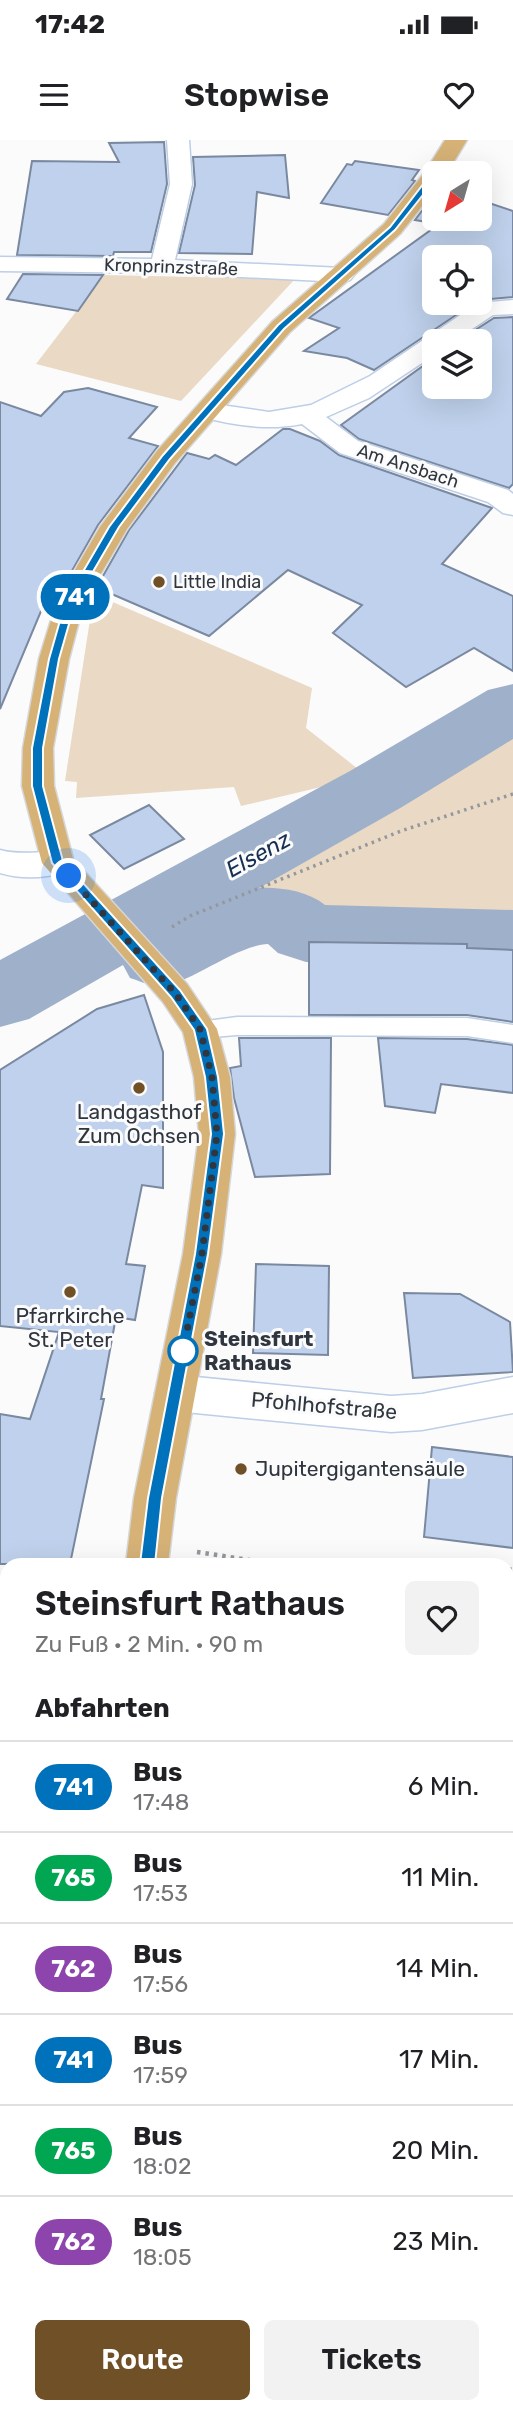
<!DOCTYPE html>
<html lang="de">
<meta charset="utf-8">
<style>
:root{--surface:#fff;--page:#f2f2f2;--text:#202124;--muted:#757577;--line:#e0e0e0;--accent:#705026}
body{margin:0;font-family:Rubik,sans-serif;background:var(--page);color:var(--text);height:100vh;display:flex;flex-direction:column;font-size:26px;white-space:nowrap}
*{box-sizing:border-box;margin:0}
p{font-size:23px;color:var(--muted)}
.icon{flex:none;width:38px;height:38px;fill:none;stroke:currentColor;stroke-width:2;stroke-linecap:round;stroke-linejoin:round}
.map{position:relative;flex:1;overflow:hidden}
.sheet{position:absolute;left:0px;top:1418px;width:514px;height:856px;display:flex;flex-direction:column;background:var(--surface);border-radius:21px 21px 0 0;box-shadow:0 7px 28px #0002}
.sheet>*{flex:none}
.badge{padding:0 14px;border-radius:23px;font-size:24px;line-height:46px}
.needle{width:46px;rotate:217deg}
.fabs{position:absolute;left:422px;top:21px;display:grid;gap:14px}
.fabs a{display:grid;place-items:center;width:70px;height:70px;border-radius:10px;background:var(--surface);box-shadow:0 7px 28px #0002;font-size:35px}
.you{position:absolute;width:35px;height:35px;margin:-18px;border:5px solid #fff;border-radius:50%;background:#1a73e8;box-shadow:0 0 0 10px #1a73e833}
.map>.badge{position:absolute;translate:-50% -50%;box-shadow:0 0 0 4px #fff}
h2{padding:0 35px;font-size:26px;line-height:63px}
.round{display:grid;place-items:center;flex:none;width:74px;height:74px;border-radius:10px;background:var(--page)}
.head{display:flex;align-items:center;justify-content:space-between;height:119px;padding:0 35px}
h1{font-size:33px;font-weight:600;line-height:52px}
.cta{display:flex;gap:14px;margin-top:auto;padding:14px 35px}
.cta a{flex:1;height:80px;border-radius:10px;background:var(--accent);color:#fff;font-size:28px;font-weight:600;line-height:80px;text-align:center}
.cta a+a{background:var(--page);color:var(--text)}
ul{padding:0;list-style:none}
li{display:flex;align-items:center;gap:21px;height:91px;padding:0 35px;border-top:2px solid var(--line)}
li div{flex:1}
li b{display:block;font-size:26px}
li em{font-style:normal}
li .badge{min-width:77px;font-weight:700;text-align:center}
.status{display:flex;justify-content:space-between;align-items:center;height:49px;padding:0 35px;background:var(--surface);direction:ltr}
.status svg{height:19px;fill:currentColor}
header{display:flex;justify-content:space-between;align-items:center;height:91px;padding:0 35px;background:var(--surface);font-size:32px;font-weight:600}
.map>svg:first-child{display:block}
</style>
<div class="status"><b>17:42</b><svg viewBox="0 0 49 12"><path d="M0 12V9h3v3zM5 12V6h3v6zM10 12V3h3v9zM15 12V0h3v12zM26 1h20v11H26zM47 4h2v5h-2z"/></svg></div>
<header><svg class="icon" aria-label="menu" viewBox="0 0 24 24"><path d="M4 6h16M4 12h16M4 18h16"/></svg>Stopwise<svg class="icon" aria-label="heart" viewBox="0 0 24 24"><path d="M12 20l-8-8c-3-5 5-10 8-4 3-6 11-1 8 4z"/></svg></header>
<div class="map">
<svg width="513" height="2273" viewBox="0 0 513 2273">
<rect width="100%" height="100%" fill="#fbfbfb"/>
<g fill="#e9d9c5">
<path d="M104 135 295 139 181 261 36 224Z"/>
<path d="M94 454 312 548 306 588 367 636 241 666 234 647 76 658 77 642 65 641Z"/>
<path d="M513 576V778L242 768 206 755 410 642Z"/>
</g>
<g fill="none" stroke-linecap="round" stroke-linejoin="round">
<path fill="#9fb0ca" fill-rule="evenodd" d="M513 544V599L402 667 259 748C280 747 308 751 325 765L513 770V828L306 822 278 813 268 804C233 806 184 849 156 846 147 845 138 840 130 838L123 825 29 879 0 887V820L350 631 488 550Z"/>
</g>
<g fill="#bfd1ec" stroke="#7a89a0" stroke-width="2">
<path d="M164 2 167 44 151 112H114L113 116 17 115 32 21 119 22 109 3Z"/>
<path d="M285 15 289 58 257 52 252 114 179 113 195 45 193 17Z"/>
<path d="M355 21 419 30 412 40 415 41 388 75 321 63 347 24 352 25Z"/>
<path d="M434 55V79H480V60L513 71V157L480 160V117H434V163H474L374 230 347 218 304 211 339 188 309 178 439 84 415 80Z"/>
<path d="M23 134 103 135 78 171 7 159Z"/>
<path d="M513 177V344L509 348 359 299 341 285 434 218V247H480V201H458L494 178Z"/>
<path d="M88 248 157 267 129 298 158 306 98 385 65 443 54 440 0 569V262L41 276 64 252Z"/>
<path d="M283 289H290L320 301 339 315 492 368 442 424 513 456V531L474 508 406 547 333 493 362 465 288 430 209 496 114 455 95 450 129 390 187 313 209 319 215 315 236 325Z"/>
<path d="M149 665 184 699 124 729 90 695Z"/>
<path d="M309 802 467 804V808L513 810V882L467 875H309Z"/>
<path d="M144 855 163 912V1048L142 1045 126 1124 145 1126 135 1180 116 1177 101 1259H104L70 1424H0V1274L30 1279 59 1192 0 1186V930L97 869Z"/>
<path d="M239 898H331L330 1034 255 1037 234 958 230 928 241 926Z"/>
<path d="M378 898 467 899 513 905V953L441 944 435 973 385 966Z"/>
<path d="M256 1124 329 1126 328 1215 253 1213Z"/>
<path d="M404 1153 460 1154 510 1182 513 1232 413 1238Z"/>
<path d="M432 1307 513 1317V1408L424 1397Z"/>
</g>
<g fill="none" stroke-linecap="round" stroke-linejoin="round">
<g stroke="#bdcee7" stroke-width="3">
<g id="service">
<path d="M237 877 467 878 513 885V903L467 896 237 895 200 898 192 895 188 889 192 883Z"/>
<path d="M513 1512V1542H508V1513Z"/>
</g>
</g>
<g stroke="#bdcee7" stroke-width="3">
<g id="minor">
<path d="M167 0H189L192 44 175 120 342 128 350 130 354 135 350 140 342 142 162 133 0 131V117L152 119 170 44Z"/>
<path d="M513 160V174L493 175 454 201H434V215L369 258 326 277 358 301 508 350 513 354V375L503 373 488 362 340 313 302 284C267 291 232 285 198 276L194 271 198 266 207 263 269 272 311 265 370 236 478 163Z"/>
<path d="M175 1235 391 1256 422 1254 513 1237V1273L422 1290 391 1292 175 1271 161 1265 155 1253 161 1241Z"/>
</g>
</g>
<g stroke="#bdcee7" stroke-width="3">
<path id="tertiary" d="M0 710C25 717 47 708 69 715L74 723 69 731C46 738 23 740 0 733Z"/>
</g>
<g stroke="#d5d7d9" stroke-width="3">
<g id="primary">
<path d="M445 0H467L447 33H434V51L400 94 290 192 175 323 127 389 96 442 80 477 69 519 53 608 54 646 73 719 187 844 217 889 230 937 235 994 221 1114 176 1358 168 1424H126L134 1358 183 1114 199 994 194 937 183 892 163 862 42 723 22 646 23 608 39 519 52 477 68 442 100 387 157 311 272 182 384 84 425 32Z"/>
<path d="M7 2248V2266H54V2273H0V2265Z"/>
</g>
</g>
<path stroke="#94989c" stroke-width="3.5" stroke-dasharray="2.5 4.5" stroke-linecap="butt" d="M172 787 190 776 401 691 513 654"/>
<g stroke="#94989c" stroke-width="4.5" stroke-dasharray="3.5 5" stroke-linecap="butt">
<path d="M197 1412 276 1424"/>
<path d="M450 1424H462"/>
<path d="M508 1429 513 1430"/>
</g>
<use href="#service" fill="#fff" fill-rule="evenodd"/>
<use href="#minor" fill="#fff" fill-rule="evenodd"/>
<use href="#tertiary" fill="#fff" fill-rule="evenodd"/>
<use href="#primary" fill="#d6b277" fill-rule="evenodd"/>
</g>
<path fill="#0072bc" stroke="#fff" stroke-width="2" d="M431 34 438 36 395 90 284 189 170 319 119 387 87 442 71 477 59 519 43 608V646L63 721 180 850 207 889 218 937 224 994 208 1114 162 1358 155 1424 152 1429 147 1432 142 1429 140 1424 148 1358 195 1114 211 994 205 937 194 890 171 857 52 723 32 646V608L49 519 61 477 77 442 109 387 163 315 278 185 390 87Z"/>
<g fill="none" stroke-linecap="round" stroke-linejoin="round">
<path stroke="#2f363f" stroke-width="7" stroke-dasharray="0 12.6" d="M69 736 175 853 200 889 212 937 217 994 202 1114 183 1211"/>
</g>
<g fill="#705026" stroke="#fbfbfb" stroke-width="2.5">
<circle cx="159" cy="442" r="7"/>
<circle cx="139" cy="948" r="7"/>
<circle cx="70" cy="1152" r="7"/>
<circle cx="241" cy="1329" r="7"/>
</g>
<circle fill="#fff" stroke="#0072bc" stroke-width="3.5" cx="183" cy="1211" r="14"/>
<g text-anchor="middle" stroke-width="6" stroke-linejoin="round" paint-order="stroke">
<g font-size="18" fill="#2f363f" stroke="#fbfbfb">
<text transform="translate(171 127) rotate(2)" y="6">Kronprinzstraße</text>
<text transform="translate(408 326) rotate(18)" y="6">Am Ansbach</text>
</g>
<g font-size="18" fill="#2f363f" stroke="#fbfbfb" text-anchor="start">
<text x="173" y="448">Little India</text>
</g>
<g font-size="21" fill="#2f363f" stroke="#fbfbfb">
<text x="139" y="979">Landgasthof<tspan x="139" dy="24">Zum Ochsen</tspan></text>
<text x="70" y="1183">Pfarrkirche<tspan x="70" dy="24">St. Peter</tspan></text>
<text x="255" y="1336" text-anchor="start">Jupitergigantensäule</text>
</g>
<g font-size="21" font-weight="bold" fill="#2f363f" stroke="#fbfbfb" text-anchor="start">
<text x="204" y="1206">Steinsfurt<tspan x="204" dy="24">Rathaus</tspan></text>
</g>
<g font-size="21" fill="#2f363f" stroke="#fbfbfb">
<text transform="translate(324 1266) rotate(5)" y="7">Pfohlhofstraße</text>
</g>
<g font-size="23" font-style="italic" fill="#172f53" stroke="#fbfbfb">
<text transform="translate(258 714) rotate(-29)" y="8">Elsenz</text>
</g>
</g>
</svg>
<div class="fabs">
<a><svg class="needle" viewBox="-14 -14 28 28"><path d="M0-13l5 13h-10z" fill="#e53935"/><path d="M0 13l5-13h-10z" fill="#757577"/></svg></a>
<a><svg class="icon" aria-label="locate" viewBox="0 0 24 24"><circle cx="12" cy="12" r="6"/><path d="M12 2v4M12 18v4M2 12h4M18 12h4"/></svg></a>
<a><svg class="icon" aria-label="layers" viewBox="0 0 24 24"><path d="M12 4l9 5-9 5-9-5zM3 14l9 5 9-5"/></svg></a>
</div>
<div class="you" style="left:69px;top:736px"></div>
<b class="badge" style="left:75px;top:457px;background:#0072bc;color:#fff">741</b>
<section class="sheet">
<div class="head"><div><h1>Steinsfurt Rathaus</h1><p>Zu Fuß · 2 Min. · 90 m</p></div><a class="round"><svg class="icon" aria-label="heart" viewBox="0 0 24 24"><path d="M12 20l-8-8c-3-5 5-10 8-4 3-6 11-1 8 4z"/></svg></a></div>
<h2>Abfahrten</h2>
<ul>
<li><span class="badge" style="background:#0072bc;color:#fff">741</span><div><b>Bus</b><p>17:48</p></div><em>6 Min.</em></li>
<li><span class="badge" style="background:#00a651;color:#fff">765</span><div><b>Bus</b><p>17:53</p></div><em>11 Min.</em></li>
<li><span class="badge" style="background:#8e44ad;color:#fff">762</span><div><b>Bus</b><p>17:56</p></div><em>14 Min.</em></li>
<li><span class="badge" style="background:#0072bc;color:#fff">741</span><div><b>Bus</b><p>17:59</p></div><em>17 Min.</em></li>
<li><span class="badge" style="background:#00a651;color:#fff">765</span><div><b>Bus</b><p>18:02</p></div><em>20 Min.</em></li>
<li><span class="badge" style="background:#8e44ad;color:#fff">762</span><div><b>Bus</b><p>18:05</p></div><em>23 Min.</em></li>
</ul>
<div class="cta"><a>Route</a><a>Tickets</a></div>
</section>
</div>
